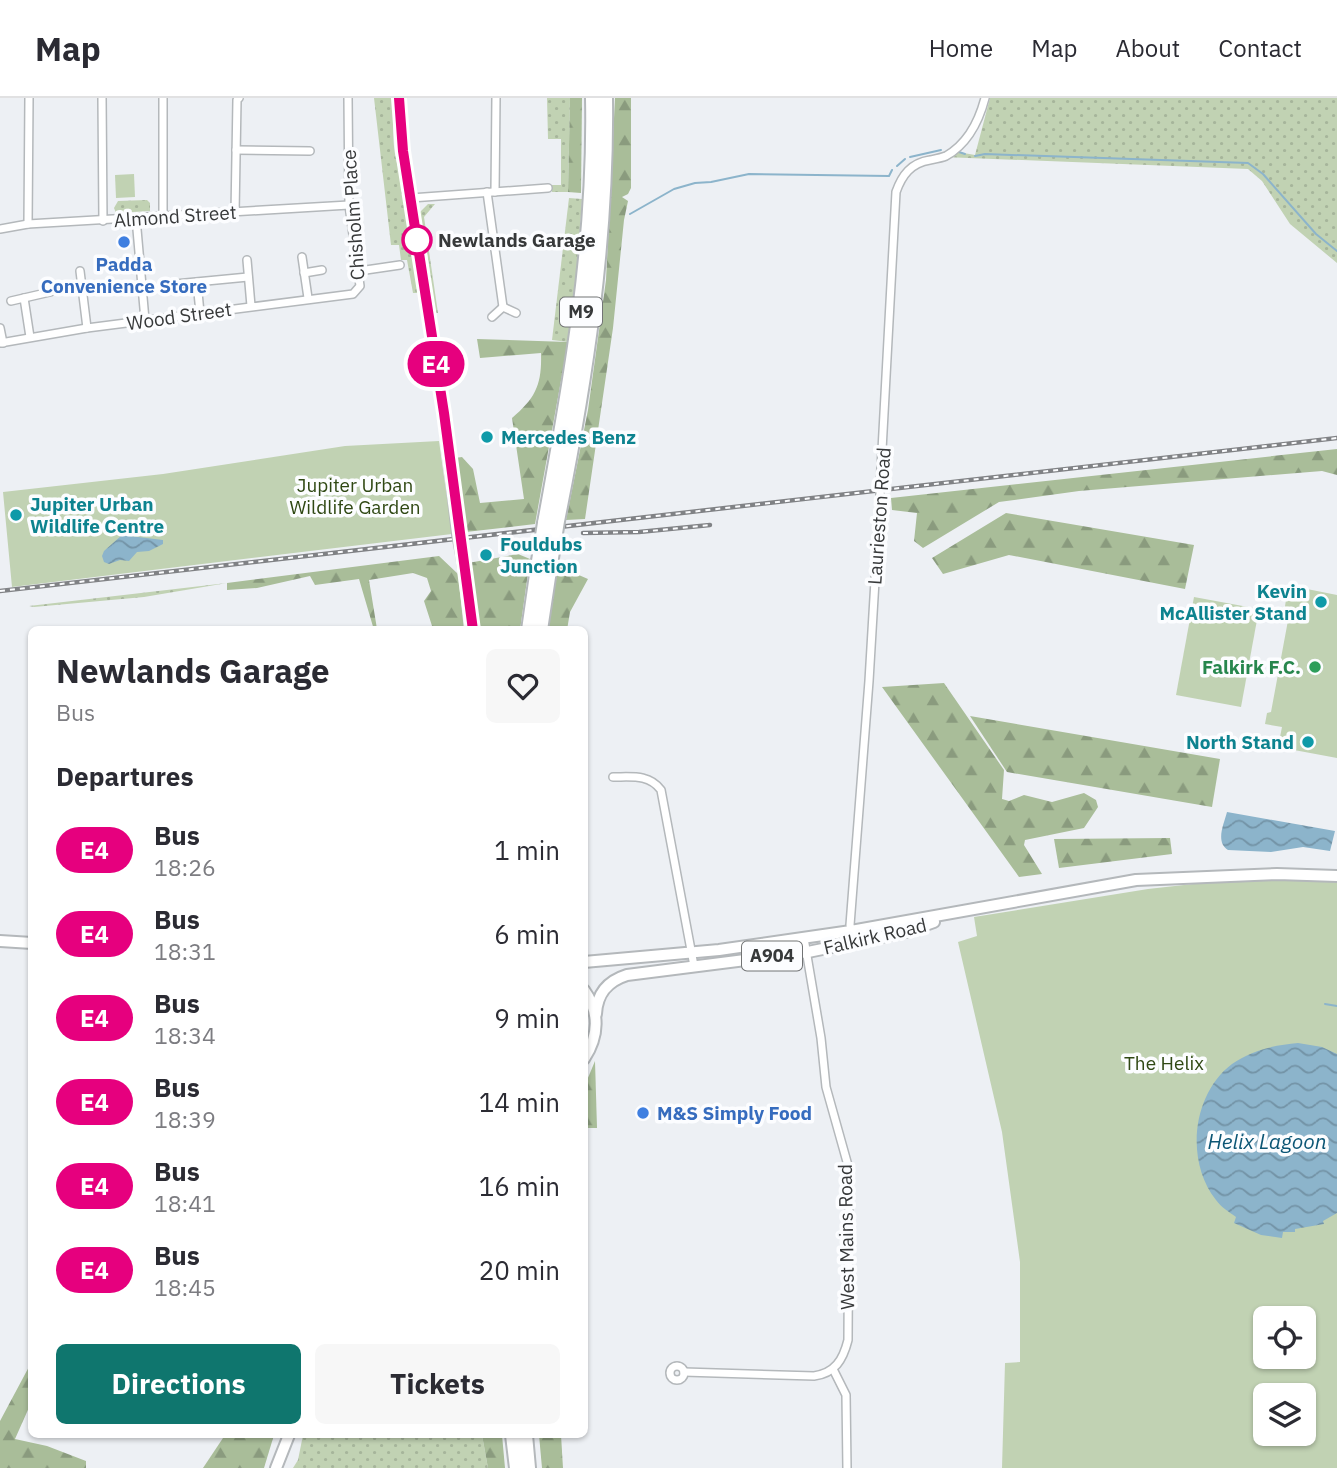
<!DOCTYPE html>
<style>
:root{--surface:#fff;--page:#f7f7f7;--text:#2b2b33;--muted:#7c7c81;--line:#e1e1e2;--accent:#0f766e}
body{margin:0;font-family:"IBM Plex Sans",sans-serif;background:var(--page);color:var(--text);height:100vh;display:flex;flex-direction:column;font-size:26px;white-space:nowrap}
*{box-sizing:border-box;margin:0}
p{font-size:23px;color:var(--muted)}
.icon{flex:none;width:38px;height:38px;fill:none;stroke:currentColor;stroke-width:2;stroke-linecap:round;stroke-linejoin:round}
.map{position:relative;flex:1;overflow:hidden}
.side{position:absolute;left:28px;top:528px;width:560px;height:812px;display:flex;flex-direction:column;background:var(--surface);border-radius:10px;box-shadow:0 2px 5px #0004}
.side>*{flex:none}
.badge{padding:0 14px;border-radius:23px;font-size:24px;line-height:46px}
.buttons{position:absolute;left:1253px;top:1208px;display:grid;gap:14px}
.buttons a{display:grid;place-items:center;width:63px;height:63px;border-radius:10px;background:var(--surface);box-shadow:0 2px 5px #0004;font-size:35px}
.map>.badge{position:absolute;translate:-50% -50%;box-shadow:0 0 0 4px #fff}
h2{padding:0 28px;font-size:26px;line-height:63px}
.round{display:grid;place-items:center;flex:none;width:74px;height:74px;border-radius:10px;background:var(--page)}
.headline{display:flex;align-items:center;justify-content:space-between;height:119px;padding:0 28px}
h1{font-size:33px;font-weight:800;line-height:52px}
.primary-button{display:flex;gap:14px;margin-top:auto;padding:14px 28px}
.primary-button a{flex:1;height:80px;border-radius:10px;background:var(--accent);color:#fff;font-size:28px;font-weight:800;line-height:80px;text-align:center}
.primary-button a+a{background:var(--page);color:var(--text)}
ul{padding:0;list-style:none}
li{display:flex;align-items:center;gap:21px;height:84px;padding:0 28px}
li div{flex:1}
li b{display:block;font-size:26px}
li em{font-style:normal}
li .badge{min-width:77px;font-weight:700;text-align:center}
header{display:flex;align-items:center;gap:42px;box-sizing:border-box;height:98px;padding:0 35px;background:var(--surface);border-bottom:2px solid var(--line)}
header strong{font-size:33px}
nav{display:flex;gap:38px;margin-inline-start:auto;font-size:24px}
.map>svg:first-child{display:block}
</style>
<header>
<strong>Map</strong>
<nav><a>Home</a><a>Map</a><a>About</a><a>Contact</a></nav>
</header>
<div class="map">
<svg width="1337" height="1370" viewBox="0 0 1337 1370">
<defs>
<pattern id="grass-dots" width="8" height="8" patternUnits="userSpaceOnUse" patternTransform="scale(1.75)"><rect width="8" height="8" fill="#c1d2b3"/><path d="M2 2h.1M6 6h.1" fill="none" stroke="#a6b59b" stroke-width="1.8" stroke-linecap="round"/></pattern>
<pattern id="forest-firs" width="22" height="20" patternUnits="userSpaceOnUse" patternTransform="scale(1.75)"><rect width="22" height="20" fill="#a9bd99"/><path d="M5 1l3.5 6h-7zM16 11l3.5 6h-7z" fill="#8a9b7e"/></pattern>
<pattern id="water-waves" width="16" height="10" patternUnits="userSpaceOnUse" patternTransform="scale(1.75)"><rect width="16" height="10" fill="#8cb4cb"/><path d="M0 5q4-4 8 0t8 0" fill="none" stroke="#7393a6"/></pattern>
</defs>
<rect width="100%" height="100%" fill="#edf0f4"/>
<g fill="url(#grass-dots)">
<path d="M374 0H393C394 28 390 55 403 81L419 195H413L407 162H401L399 147H391Z"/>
<path d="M547 0H570L568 94H552V87H561V41H548Z"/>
<path d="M990 0H1337V165L1290 126 1262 83 1248 71 944 59 952 53 975 57Z"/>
<path d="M569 100 582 101 577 178 568 244 552 242Z"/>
<path d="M147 102 150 105V113L116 115 114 110 118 103Z"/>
<path d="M428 106H435L424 119 438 215H435C430 182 428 148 419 115Z"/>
<path d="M227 485 144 499 34 509 29 508Z"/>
<path d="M303 1337H482L488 1370H293L298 1362Z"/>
</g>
<g fill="url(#forest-firs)">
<path d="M570 0H582L581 95 568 94Z"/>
<path d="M615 0H631V90L628 96 622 99 628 103 624 122 613 230 585 421 566 422 588 312 606 182Z"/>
<path d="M477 241 568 244 535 426 466 434 455 360 462 359 473 371 480 405 524 401 512 320C536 300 542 286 541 255L480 260Z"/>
<path d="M1337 351V377L1322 373 1079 393 999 404 923 450 914 443 917 415 892 412 891 400Z"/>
<path d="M1006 415 1194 447 1185 491 1009 457 943 476 932 460Z"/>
<path d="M518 456 530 461 520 532H481L468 465Z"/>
<path d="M439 458 458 476 464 532 433 531 424 503 431 493 427 480 413 475 369 482 377 531 374 532 359 481 315 487 310 478 257 490 227 492V485Z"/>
<path d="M558 468 588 481 570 514 567 532H546Z"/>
<path d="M944 585 1004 672 1002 701 1009 703 1024 697 1052 704 1084 695 1096 702 1098 709 1084 730 1025 742 1024 747 1042 776 1019 779 882 589Z"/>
<path d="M970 618 1220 661 1212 709 1007 674Z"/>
<path d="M1170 740 1172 756 1059 770 1054 741Z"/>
<path d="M595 963 597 1030H585V987Z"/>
<path d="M31 1265V1305L15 1341 47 1348 86 1363V1370H0V1323Z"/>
<path d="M225 1337H274L264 1370H203Z"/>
<path d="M482 1337H502L505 1370H488Z"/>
<path d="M539 1337H561L563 1370H542Z"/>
</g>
<g fill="#c1d2b3" fill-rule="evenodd">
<path d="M134 76 135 99 116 100 115 77Z"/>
<path d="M439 343 452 436 12 489 3 394 163 376 345 348Z"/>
<path d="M1307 491 1337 497V660L1278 649 1282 629 1265 626 1267 615 1271 614 1289 517 1284 515 1287 495 1305 499Z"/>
<path d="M1194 499 1259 511 1241 609 1176 597Z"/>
<path d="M1337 778V1370H1002L1005 1265 1020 1264V1164L1002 1034 958 844 977 838 974 819 1148 791 1193 786ZM1265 1220H1304V1258H1265ZM1265 1297H1304V1335H1265Z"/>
</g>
<g fill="url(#water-waves)">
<path d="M122 437 163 442V446L149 453 137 454 129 463 120 462 109 466 104 464 102 458 104 453Z"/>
<path d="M1227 714 1335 733 1330 753 1303 749 1271 754 1228 752C1215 744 1224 726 1227 714Z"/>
<path d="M1298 945 1322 949 1337 956V1115L1323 1123 1324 1126 1295 1131V1134H1283L1282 1140 1261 1137 1234 1125 1236 1119C1229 1114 1221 1109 1216 1102 1185 1063 1192 996 1232 966 1252 952 1275 947 1298 945Z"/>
</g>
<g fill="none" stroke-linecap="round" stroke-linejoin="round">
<g stroke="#8cb4cb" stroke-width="2">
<path d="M956 53 965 56"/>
<path d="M975 58 985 56 1248 65 1263 76 1316 136 1337 153"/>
<path d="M910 59 941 52"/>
<path d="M897 68 905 61"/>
<path d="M630 116 674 91 695 85 711 84 749 76 889 78 892 72"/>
<path d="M1325 906 1337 908"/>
</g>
<g stroke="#b4b8bb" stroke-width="10">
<g id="minor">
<path d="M102 0 103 123"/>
<path d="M163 0V118"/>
<path d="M236 52 310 53"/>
<path d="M487 94 503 209"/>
<path d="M495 94 496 0"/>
<path d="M411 100 548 90"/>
<path d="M235 115 237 2 239 0"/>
<path d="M136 120 145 222"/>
<path d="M28 126 29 0"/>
<path d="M0 131 28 126 349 107"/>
<path d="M302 159 308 200"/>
<path d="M247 162 251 208"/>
<path d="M80 173 87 230"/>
<path d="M359 173 400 167"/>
<path d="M304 175 322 172"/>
<path d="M197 184 200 215"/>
<path d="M175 186 248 179"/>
<path d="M64 192 82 190"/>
<path d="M24 200 30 239"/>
<path d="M11 203 50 194"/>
<path d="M492 219 503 209 516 215"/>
<path d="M0 230 3 245"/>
<path d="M0 245 87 230 353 196 360 188 349 107 348 0"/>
<path d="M880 389 896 94C902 77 911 65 930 62 935 61 941 60 946 58 967 46 979 23 985 0"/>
<path d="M613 679C632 679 649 676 661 692L694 868"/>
<path d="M855 845 850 827 869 583 880 399"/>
<circle cx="677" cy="1275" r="7"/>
<path d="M833 1271 846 1297 847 1370"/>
<path d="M684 1274 814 1278C835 1275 843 1262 848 1242L849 1071 826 989 821 940 804 840"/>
</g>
</g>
<g stroke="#b4b8bb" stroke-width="14">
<g id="primary">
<path d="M399 0 403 53 444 315 458 436"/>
<path d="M462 457 473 532"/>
<path d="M0 843 32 845"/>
<path d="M584 864 719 852 851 833 1136 782 1277 776 1337 778"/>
<path d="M584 892C600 914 599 938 584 961"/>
<path d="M596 916C597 895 608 883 627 877L808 854 906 834 934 824"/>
<path d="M276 1370 289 1337"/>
</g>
</g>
<g stroke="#b4b8bb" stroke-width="18">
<g id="motorway">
<path d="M557 423C585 284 607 142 605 0"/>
<path d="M545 425C571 284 596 144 593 0"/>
<path d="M529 532 539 463"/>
<path d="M540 532 550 466"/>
<path d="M513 1337 517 1370"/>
<path d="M525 1337 528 1370"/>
</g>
</g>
<use href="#minor" stroke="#fff" stroke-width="7"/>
<use href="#primary" stroke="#fff" stroke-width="10"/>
<use href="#motorway" stroke="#fff" stroke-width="14"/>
<g stroke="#808285" stroke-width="4.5">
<g id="rail">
<path d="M583 435 639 434 710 427"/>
<path d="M0 493 1337 340"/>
</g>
</g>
<use href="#rail" stroke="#fcfdff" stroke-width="2" stroke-dasharray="5" stroke-linecap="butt"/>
<g stroke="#b4b8bb" stroke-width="10" stroke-linecap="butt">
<path id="minor-bridge" d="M880 399V389"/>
</g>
<g stroke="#b4b8bb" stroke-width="14" stroke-linecap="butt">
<path id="primary-bridge" d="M458 436 462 457"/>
</g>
<g stroke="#b4b8bb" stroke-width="18" stroke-linecap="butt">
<g id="motorway-bridge">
<path d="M539 463 545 425"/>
<path d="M550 466 557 423"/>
</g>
</g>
<use href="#minor-bridge" stroke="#fff" stroke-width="7"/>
<use href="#primary-bridge" stroke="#fff" stroke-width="10"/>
<use href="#motorway-bridge" stroke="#fff" stroke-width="14"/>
</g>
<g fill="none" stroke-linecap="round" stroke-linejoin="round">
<g stroke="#fff" stroke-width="16">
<path id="line" d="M399 0 403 53 444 315 473 532"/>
</g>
<use href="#line" stroke="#e6007e" stroke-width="10"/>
</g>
<circle fill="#fff" stroke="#e6007e" stroke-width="3.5" cx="417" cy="142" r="14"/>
<g fill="#3f7fe0" stroke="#fcfdff" stroke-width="2.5">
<circle cx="124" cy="144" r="7"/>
<circle cx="643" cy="1015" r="7"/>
</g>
<g fill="#0f9aa8" stroke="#fcfdff" stroke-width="2.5">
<circle cx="487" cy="339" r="7"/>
<circle cx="16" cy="417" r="7"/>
<circle cx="486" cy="457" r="7"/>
<circle cx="1321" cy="504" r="7"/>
<circle cx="1308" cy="644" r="7"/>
</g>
<circle fill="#2e9e5b" stroke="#fcfdff" stroke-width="2.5" cx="1315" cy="569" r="7"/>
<g text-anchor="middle" stroke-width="7" stroke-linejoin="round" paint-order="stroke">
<g fill="#fcfdff" stroke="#727475" stroke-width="2">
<rect x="560" y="199.5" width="42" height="29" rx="5"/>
<rect x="742" y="843.5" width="60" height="29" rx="5"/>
</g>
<g font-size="18" font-weight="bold" fill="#37393a">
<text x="581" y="220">M9</text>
<text x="772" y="864">A904</text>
</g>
<g font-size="19" fill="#37393a" stroke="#fcfdff">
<text transform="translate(353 117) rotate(-94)" y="7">Chisholm Place</text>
<text transform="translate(175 118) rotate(-4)" y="7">Almond Street</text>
<text transform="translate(179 218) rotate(-8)" y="7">Wood Street</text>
<text transform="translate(879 418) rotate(-86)" y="7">Laurieston Road</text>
<text transform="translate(875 838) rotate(-13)" y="7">Falkirk Road</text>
<text transform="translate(846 1139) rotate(-91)" y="7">West Mains Road</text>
</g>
<g font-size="19" font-weight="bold" fill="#37393a" stroke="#fcfdff" text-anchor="start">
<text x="438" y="149">Newlands Garage</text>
</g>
<g font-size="19" font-weight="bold" fill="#366cbe" stroke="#fcfdff">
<text x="124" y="173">Padda<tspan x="124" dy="22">Convenience Store</tspan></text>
<text x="657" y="1022" text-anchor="start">M&amp;S Simply Food</text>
</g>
<g font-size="19" font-weight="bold" fill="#0d838f" stroke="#fcfdff" text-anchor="start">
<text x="501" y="346">Mercedes Benz</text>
<text x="30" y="413">Jupiter Urban<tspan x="30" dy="22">Wildlife Centre</tspan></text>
<text x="500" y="453">Fouldubs<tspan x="500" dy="22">Junction</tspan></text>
<text x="1307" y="500" text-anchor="end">Kevin<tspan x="1307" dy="22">McAllister Stand</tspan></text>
<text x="1294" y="651" text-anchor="end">North Stand</text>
</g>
<g font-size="19" fill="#2f4813" stroke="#fcfdff">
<text x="355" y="394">Jupiter Urban<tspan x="355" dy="22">Wildlife Garden</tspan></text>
<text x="1164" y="972">The Helix</text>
</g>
<g font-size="19" font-weight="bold" fill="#27864d" stroke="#fcfdff" text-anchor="end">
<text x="1301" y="576">Falkirk F.C.</text>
</g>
<g font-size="21" font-style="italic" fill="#0c5675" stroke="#fcfdff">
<text x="1267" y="1051">Helix Lagoon</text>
</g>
</g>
</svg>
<div class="buttons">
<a><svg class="icon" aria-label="locate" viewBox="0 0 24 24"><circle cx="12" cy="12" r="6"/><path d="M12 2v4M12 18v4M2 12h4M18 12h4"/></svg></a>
<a><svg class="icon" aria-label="layers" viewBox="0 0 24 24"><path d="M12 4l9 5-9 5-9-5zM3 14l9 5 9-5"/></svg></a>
</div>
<b class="badge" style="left:436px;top:266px;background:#e6007e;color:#fff">E4</b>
<section class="side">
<div class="headline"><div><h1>Newlands Garage</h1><p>Bus</p></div><a class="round"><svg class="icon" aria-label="heart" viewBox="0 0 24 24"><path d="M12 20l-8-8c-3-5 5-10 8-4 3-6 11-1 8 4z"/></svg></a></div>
<h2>Departures</h2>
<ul>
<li><span class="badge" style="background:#e6007e;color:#fff">E4</span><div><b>Bus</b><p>18:26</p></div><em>1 min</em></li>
<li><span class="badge" style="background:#e6007e;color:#fff">E4</span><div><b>Bus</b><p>18:31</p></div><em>6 min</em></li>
<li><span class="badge" style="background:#e6007e;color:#fff">E4</span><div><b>Bus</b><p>18:34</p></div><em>9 min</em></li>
<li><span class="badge" style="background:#e6007e;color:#fff">E4</span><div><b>Bus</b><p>18:39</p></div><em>14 min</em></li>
<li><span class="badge" style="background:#e6007e;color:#fff">E4</span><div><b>Bus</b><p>18:41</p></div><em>16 min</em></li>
<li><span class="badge" style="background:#e6007e;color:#fff">E4</span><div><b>Bus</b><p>18:45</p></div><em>20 min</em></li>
</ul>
<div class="primary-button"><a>Directions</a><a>Tickets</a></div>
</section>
</div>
